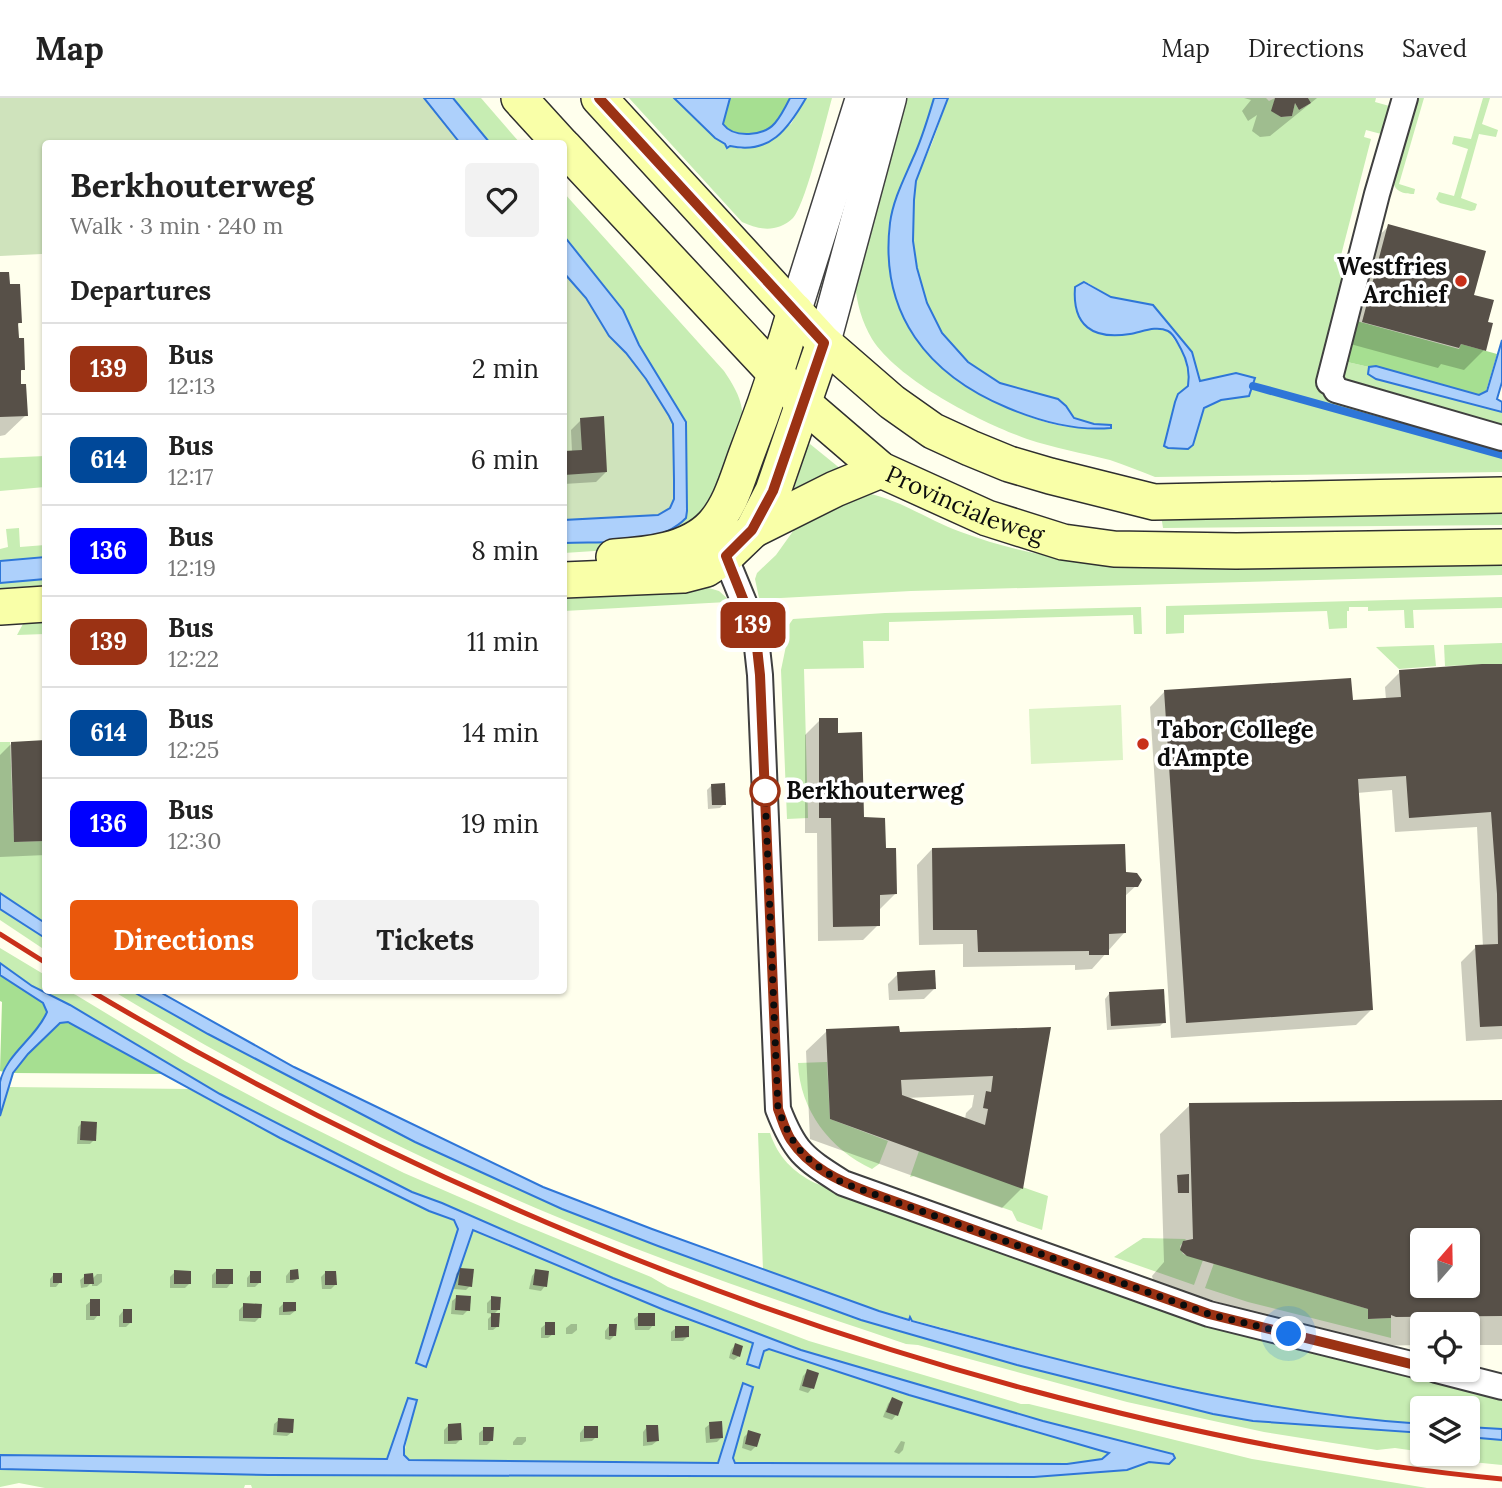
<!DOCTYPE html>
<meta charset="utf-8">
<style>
:root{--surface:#fff;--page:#f2f2f2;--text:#222;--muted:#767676;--line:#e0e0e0;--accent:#ea580c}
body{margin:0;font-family:Lora,serif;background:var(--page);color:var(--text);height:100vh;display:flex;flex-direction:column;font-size:26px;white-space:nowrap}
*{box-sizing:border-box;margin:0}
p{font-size:23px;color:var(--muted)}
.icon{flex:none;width:38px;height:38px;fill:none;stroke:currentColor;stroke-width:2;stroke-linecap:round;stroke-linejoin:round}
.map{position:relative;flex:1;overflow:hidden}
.sheet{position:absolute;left:42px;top:42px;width:525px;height:854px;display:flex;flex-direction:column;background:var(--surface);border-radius:7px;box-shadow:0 2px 5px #0004}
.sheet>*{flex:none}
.badge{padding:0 14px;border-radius:10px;font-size:24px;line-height:46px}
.needle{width:46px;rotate:20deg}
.fabs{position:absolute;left:1410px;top:1130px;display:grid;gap:14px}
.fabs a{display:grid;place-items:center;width:70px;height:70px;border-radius:7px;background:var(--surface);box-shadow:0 2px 5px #0004;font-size:35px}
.you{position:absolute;width:35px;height:35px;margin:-18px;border:5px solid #fff;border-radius:50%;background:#1a73e8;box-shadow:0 0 0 10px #1a73e833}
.map>.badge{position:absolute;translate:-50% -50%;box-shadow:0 0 0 4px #fff}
h2{padding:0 28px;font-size:26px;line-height:63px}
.round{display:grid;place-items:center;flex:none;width:74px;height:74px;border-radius:7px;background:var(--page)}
.head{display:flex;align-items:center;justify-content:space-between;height:119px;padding:0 28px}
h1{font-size:33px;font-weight:700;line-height:52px}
.cta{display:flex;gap:14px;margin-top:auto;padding:14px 28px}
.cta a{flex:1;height:80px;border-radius:7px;background:var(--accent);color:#fff;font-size:28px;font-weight:700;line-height:80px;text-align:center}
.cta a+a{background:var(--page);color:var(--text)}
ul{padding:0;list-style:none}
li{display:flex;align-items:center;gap:21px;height:91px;padding:0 28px;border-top:2px solid var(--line)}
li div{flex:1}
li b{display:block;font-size:26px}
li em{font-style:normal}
li .badge{min-width:77px;font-weight:700;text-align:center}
header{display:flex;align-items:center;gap:42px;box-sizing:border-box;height:98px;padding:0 35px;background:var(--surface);border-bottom:2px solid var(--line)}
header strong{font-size:33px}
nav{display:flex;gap:38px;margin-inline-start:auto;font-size:24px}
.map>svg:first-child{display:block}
</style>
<header>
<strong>Map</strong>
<nav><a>Map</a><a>Directions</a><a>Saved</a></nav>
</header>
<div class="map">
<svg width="1502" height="1390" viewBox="0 0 1502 1390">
<rect width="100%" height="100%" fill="#ffffed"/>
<g fill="#c7edb3" fill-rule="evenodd">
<path d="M453 0H481L520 45H490Z"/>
<path d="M629 0H674L715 40 730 48 741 51 791 26 806 0H832C826 22 805 108 793 120 777 135 759 132 742 124Z"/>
<path d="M899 0H934C928 21 922 41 913 61 905 80 894 99 891 121 876 210 927 276 1006 309 1024 317 1043 325 1062 328 1078 330 1095 327 1110 327L1094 326 1074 320C1068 314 1066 305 1057 301 1050 297 1040 297 1031 295 1014 291 998 284 982 275 922 238 902 150 916 85 919 70 929 55 934 40 939 27 943 13 948 0H1266L1269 3 1275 0 1272 13 1281 19 1292 18 1295 5 1299 12 1311 5 1308 0H1376L1375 4 1393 9 1385 37 1366 32 1364 39 1371 41 1338 169 1350 173 1320 280 1502 347V374L1155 379C1140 373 1125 367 1110 362 1082 355 1054 350 1027 341 980 324 899 283 872 241 862 224 857 206 855 186ZM1088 185 1111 199 1153 207 1191 254 1200 283 1236 275 1249 298C1232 299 1209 301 1200 317L1178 296 1188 288 1189 278 1183 254 1168 233 1158 230 1128 236H1099L1074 201 1075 189Z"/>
<path d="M1415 0H1424L1399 86 1415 91 1414 96C1403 96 1393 93 1393 81Z"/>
<path d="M1483 0H1490L1482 26 1498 32 1496 39 1479 36 1461 100 1477 106 1475 112 1471 113 1440 105 1436 101 1439 94 1454 98 1468 51 1452 46 1454 38 1471 41Z"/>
<path d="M564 95 724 273C732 285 740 297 742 312 745 342 714 396 701 425L640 450 564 455V445L633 441 687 413 686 324 639 247 623 212 564 138Z"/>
<path d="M1343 263 1369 269 1368 276 1376 281 1502 314V334L1351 290 1340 277Z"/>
<path d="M810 346 847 376 791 400 808 347Z"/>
<path d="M45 358V389L0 393V360Z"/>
<path d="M860 394C897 399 927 422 961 434 1016 455 1072 463 1131 468L1502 456V477L911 493 761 501 759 500 755 481 757 475 776 457 796 429Z"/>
<path d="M1502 409V427L1163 430 1161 417Z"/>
<path d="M19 430 20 449 45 447V459L0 463V451L8 449 6 431Z"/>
<path d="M45 481V491L0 495V485Z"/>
<path d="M702 488 719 493 729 502 727 504 564 513V495Z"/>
<path d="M1502 499V510L1413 512 1414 530H1405L1404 512 1368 513V509H1349V513H1347V530L1329 531 1327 513 1184 517V535L1166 536V508Z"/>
<path d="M1141 509 1142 536H1134L1133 517 889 524V543H863L864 570 804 571 808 720 787 721 781 572 787 543 788 528 793 521 885 515Z"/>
<path d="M45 518V536L17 537 24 524Z"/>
<path d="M1502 545V566L1445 568 1444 547Z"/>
<path d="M1434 547 1436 568 1399 571 1376 549Z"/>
<path d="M0 644H10L14 744 45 743V825L0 795Z"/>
<path d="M0 811 45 840V852L0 822Z"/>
<path d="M0 850 45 877 46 892 67 893 76 897 185 963 281 1014 404 1075 519 1125 651 1179 668 1189 809 1243 1021 1306H1029L1252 1361 1427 1390H252L251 1387H245L244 1390H45L19 1385 0 1389V1371L269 1377 1034 1379 1127 1372 1149 1364 1169 1366 1173 1356 1043 1323 801 1252 613 1180 412 1094 355 1065 220 996 70 907 32 888 0 865Z"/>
<path d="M113 893H132L208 936 415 1044 562 1111 658 1148 861 1222 1017 1267 1213 1316 1253 1323 1423 1335V1354L1395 1350 1377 1352 1264 1334 1127 1304 918 1247 906 1246C793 1208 678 1169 567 1123 410 1058 258 981 113 893Z"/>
<path d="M827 964 830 1021 888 1043 879 1066 872 1071C830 1051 800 1013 798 965Z"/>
<path d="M8 989 189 991 280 1040 429 1113 454 1122 458 1131 426 1268 473 1132 664 1212 753 1245 759 1270 764 1253 769 1251 909 1297 1109 1355 1102 1361 1067 1366 735 1365 733 1360 753 1289 743 1285 719 1365 408 1362 404 1357 409 1330 408 1300 387 1361 0 1357V1018Z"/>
<path d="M758 1035H770C778 1059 793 1074 815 1085L1179 1216 1255 1239 1502 1300V1331L1468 1329V1311H1423V1326L1404 1325 1271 1310 1147 1285 879 1213 763 1172Z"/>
<path d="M919 1053 1048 1098 1042 1132 1017 1123 1012 1113 914 1078 910 1079Z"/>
<path d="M1143 1140 1186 1141 1180 1148 1183 1156 1203 1162 1194 1187 1114 1159Z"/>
<path d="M1214 1165 1368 1211 1369 1221 1391 1220V1240L1248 1204 1205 1190Z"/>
<path d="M1468 1339 1502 1342V1367L1452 1362 1438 1356H1468Z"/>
</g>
<g fill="#a6df91">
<path d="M730 0H790C786 8 781 18 775 25 764 38 734 41 723 26Z"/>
<path d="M1353 222 1459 251 1461 246 1497 256 1486 293 1479 297 1376 268 1369 269 1343 263Z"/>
<path d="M0 877 43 905 47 911 42 926 18 952 4 974 0 973 2 904 0 903Z"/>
<path d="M64 924 77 928 162 976 13 975C26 958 44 931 64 924Z"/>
</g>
<g fill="#cfe3bc">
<path d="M0 0H424L460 45 46 46 45 230 42 156 0 158Z"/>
<path d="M564 175 586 200 609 238 626 255 646 281 669 318 673 326 674 401 670 410 658 417 564 422Z"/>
</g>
<path fill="#dcf3c6" d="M1121 607 1123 662 1031 666 1029 611Z"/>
<g fill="#add0fb" stroke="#2e76d8" stroke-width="2">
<path d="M424 0H453L490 45H460Z"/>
<path d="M674 0H730L723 26C734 41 764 38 775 25 781 18 786 8 790 0H806C788 31 770 57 730 48L727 50 725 46 715 40Z"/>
<path d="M934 0H948L916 83 914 102 913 143 917 170 927 205 942 235 968 264 1000 285 1058 301 1066 308 1074 320 1094 326 1111 327V330C1075 333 1042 324 1008 310 928 277 879 216 890 125 893 102 904 81 913 60 922 41 928 20 934 0Z"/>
<path d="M564 138 623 212 639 247 686 324 687 413 686 420C657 450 602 443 564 445V422L658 417 670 410 674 401V382L673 326 669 318 646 281 626 255 609 238 586 200 564 175Z"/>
<path d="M1084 184 1111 199 1153 207 1192 254 1200 283 1236 275 1255 280 1249 298 1221 302 1204 310 1193 347 1188 351 1168 350 1164 348 1175 304 1178 296 1188 288C1190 275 1187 262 1181 251 1177 244 1174 236 1168 233 1156 227 1142 234 1130 236 1093 242 1072 228 1075 189Z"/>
<path d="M1502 242V284L1497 301 1502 304V314L1376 281 1368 276 1369 269 1376 268 1479 297 1487 293Z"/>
<path d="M45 459V481L0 485V463Z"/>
<path d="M0 795 45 825V840L0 811Z"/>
<path d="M0 865 32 888 70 907 220 996 355 1065 412 1094 442 1105 613 1180 801 1252 1043 1323 1173 1356 1175 1360 1169 1366 1149 1364 1127 1372 1034 1379 269 1377 0 1371V1357L387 1361 408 1300 417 1302 404 1349V1357L409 1362 718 1365 743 1285 753 1289 733 1360 735 1365 1067 1366 1102 1361 1109 1355 909 1297 769 1251 764 1253 759 1270 747 1266 753 1245 664 1212 473 1132 426 1269 416 1265 458 1131 454 1122 429 1113 280 1040 68 924 60 925 28 956 13 975 0 1018C0 1007 0 994 0 984 6 956 36 940 47 914L43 905 0 877Z"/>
<path d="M132 893H158L294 969 543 1089 652 1131 879 1213 909 1222 910 1219 912 1223 938 1230C1099 1273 1255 1315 1423 1326V1335L1253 1323 1213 1316 1017 1267 861 1222 658 1148 562 1111 494 1080 415 1044 208 936Z"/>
<path d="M1468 1329 1502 1331V1342L1468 1339Z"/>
</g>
<g fill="#0003" fill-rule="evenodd">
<path d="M1244 0H1317L1270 38 1260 39 1252 33 1257 17 1248 23 1242 13 1251 2Z"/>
<path d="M1389 128 1472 199 1486 225 1484 252 1464 272 1441 266 1438 270 1343 244 1368 148Z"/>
<path d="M0 176 9 188 20 224 17 228 23 271 19 275 26 317 5 337 0 338Z"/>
<path d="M581 322 606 374 596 384 564 386V355H572L571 332Z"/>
<path d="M1502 568V941L1466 943 1461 864 1476 849H1483L1477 729 1395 734 1392 692 1357 695 1371 912 1356 927 1171 940 1150 609 1165 593 1351 603 1386 602 1385 589 1400 574Z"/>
<path d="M820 622 836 636 862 721 884 752 895 796 880 811 878 827 863 842 818 843 817 735H805V637Z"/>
<path d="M46 644V757L0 759V657L12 645Z"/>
<path d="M712 687 724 706 720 710 708 711 707 692Z"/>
<path d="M932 751 1124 776 1140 784 1124 799V835L1092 871 1075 872V867L963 869V846L919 847 917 767Z"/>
<path d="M898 876 934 891 924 901 889 902 888 886Z"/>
<path d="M1109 896 1164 924 1160 928 1107 932 1105 901Z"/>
<path d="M1049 930 1022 1090 1002 1110 810 1041 806 953 827 933 898 936ZM974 997 972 1009 966 1015 965 1021 906 1000Z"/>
<path d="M1502 1004V1247H1468V1227H1423V1247L1366 1248 1154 1185 1152 1178 1164 1164 1160 1036 1190 1007ZM1423 1143H1468V1188H1423Z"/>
<path d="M82 1025 94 1042 90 1046H77L78 1029Z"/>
<path d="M460 1171 470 1188 466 1192 454 1191 456 1176Z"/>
<path d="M217 1172 231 1185 227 1190H212V1177Z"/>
<path d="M290 1173 297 1181 293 1185H286V1178Z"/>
<path d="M536 1173 545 1188 541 1193 529 1191 532 1178Z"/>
<path d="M175 1174 189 1186 185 1190H170V1179Z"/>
<path d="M326 1174 336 1186 331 1191H322L321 1179Z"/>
<path d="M251 1175 259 1185 255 1189H247V1180Z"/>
<path d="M54 1176 60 1184 56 1189H50V1181Z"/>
<path d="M97 1176H102V1184L97 1188H92V1184L87 1189 81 1190 80 1182 85 1178 92 1181Z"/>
<path d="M457 1199 468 1212 463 1217 451 1216 452 1203Z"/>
<path d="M492 1200 498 1212 493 1217 498 1228 493 1232H488V1221L493 1216 487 1215V1205Z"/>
<path d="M91 1203 98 1217 94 1222H86V1207Z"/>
<path d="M283 1206 295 1213 290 1217H279V1210Z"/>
<path d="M244 1207 260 1219 255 1224 239 1223V1212Z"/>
<path d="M123 1213 130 1225 126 1229H119V1218Z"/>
<path d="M639 1217 653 1227 649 1232H635L634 1221Z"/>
<path d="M546 1226 553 1236 548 1240H541V1230Z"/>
<path d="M571 1226H577V1232L572 1236H566V1230Z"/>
<path d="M609 1228 615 1237 610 1242 605 1241V1233Z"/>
<path d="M676 1230 687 1239 683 1243H671V1234Z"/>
<path d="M735 1247 739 1258 734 1262 729 1260 731 1252Z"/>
<path d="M808 1273 812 1290 808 1295 799 1292 803 1278Z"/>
<path d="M892 1301 901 1305 896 1317 892 1322 883 1319 888 1306Z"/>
<path d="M279 1322 292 1334 287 1338 273 1337 274 1326Z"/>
<path d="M710 1326 721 1340 717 1344 706 1345 705 1330Z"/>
<path d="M448 1328 460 1342 456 1346H444V1332Z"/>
<path d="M647 1329 657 1343 652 1347 643 1348V1334Z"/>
<path d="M584 1330 596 1339 592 1343 580 1344V1335Z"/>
<path d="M484 1331 492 1342 487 1347H479V1335Z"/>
<path d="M749 1334 756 1348 751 1353 742 1350 744 1339Z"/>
<path d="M517 1339H526V1343L522 1347H513V1344Z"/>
<path d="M901 1343 905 1344 903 1352 899 1356 894 1354Z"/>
</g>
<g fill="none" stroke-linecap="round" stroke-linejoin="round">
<path stroke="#2e76d8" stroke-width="8" d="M1253 288 1502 357"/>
</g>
<g fill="#575048" fill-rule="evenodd">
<path d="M1275 0H1308L1311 5 1299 12 1295 5 1292 18 1281 19 1271 13Z"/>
<path d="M1388 126 1486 153 1474 197 1494 202 1488 224 1493 225 1486 253 1461 246 1459 250 1362 224Z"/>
<path d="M0 174H9L10 186H20L22 225H18L19 240H24L25 272H21V286H26L28 318 0 319Z"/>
<path d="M604 318 607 374 564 377V353L582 352 580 320Z"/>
<path d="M1482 566H1502V928L1480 929 1475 847 1498 846 1497 796 1491 714 1409 720 1406 678 1358 681 1373 912 1186 925 1164 592 1351 580 1353 602 1401 599 1399 572Z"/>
<path d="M819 620H838V635L862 634 864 719 885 720 886 750H896L897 796 880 797V828L833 829 831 720H819Z"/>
<path d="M46 642V743L14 744 11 644Z"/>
<path d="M725 685 726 707H712L711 686Z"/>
<path d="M1125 746 1126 774 1137 775 1142 782 1138 789H1126V835L1109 836V857H1089V853L978 854 977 832H933L932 750Z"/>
<path d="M935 872 936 891 898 893 897 874Z"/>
<path d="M1164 891 1166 925 1111 928 1109 894Z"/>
<path d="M899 928 900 934 1051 929 1023 1091 830 1021 826 931ZM993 978 991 994 986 993 983 1010 988 1011 985 1027 902 997 901 982Z"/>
<path d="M1502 1002V1218L1396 1219 1391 1217V1220L1368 1221V1211L1187 1158 1180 1152 1183 1143 1193 1141 1189 1005ZM1423 1143H1468V1188H1423Z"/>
<path d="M81 1023 97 1024 96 1043 80 1042Z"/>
<path d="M1189 1076V1095H1178L1177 1077Z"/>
<path d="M460 1170 474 1171 472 1189 458 1187Z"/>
<rect x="216" y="1171" width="17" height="15"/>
<path d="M298 1171 299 1181 290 1182V1172Z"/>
<path d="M535 1171 549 1173 547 1189 533 1187Z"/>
<path d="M174 1172 191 1173V1186H174Z"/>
<rect x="250" y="1173" width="11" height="12"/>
<path d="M325 1173H336L337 1187H325Z"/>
<rect x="53" y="1175" width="9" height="10"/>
<path d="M93 1175 94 1186H84V1176Z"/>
<path d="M456 1197 471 1198 470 1213 455 1212Z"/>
<path d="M491 1198 501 1199 500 1212H491Z"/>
<rect x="90" y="1201" width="10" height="17"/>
<path d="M283 1204H296V1213L283 1214Z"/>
<path d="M243 1205 262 1206 261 1220H243Z"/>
<rect x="123" y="1211" width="9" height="14"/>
<path d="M491 1215H500L499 1229H491Z"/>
<rect x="638" y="1215" width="17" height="13"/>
<rect x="545" y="1224" width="10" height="13"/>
<path d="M609 1226H617L616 1238H609Z"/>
<path d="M675 1228H689V1239L675 1240Z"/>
<path d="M735 1245 743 1248 740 1259 732 1256Z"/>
<path d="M807 1271 819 1275 814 1291 802 1288Z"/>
<path d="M892 1299 903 1304 898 1318 886 1314Z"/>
<path d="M278 1320 294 1321 293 1335 277 1334Z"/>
<path d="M722 1323 723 1340 710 1341 709 1324Z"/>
<path d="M461 1325 462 1342 448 1343V1326Z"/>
<path d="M646 1327H658L659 1343 647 1344Z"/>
<rect x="584" y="1328" width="14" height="12"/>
<path d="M483 1329H494L493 1343H483Z"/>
<path d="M748 1332 761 1336 757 1349 745 1346Z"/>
</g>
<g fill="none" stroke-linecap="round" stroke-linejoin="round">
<g stroke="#404040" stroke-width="28">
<g id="minor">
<path d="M1405 0 1377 96 1329 284H1332L1336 292 1502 340"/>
<path d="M720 446 755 531 760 577 778 1011C795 1055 804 1060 843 1085L1209 1216 1423 1269"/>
<path d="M1436 1272 1502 1289"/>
</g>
</g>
<g stroke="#404040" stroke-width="35">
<g id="tertiary">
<path d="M795 213 862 0"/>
<path d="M824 245 890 0"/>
</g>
</g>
<g stroke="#2f2f2f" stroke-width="38">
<g id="secondary">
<path d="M519 0 561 46"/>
<path d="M599 0 824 245 892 304 933 333 970 350 1009 366 1050 378 1154 404 1502 397"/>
<path id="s1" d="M564 49 803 305 881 372 987 420 1063 444 1114 451 1236 453 1502 449"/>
<path d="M753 432 835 391 881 372"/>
<path d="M614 459C647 457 689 453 713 427 731 407 738 379 747 355 765 308 781 261 795 213"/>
<path d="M564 482 683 477 706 471 726 458 753 432 773 393 824 245"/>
<path d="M0 509 46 506"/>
</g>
</g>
<use href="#minor" stroke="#fff" stroke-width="24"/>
<use href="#tertiary" stroke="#fff" stroke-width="32"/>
<use href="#secondary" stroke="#f9ffa8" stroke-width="35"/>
<g stroke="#c8301a" stroke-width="5">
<path d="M0 836 46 865"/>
<path d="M89 892C383 1066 697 1202 1026 1291 1182 1333 1341 1366 1502 1381"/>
</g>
</g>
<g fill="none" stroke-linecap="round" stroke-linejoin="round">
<g stroke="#fff" stroke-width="16">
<path id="line" d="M599 0 824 245 773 393 752 432 726 458 755 531 760 577 778 1011C782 1021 785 1033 791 1042 809 1069 839 1083 868 1094L1209 1216 1423 1269"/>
</g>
<use href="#line" stroke="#9b3214" stroke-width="10"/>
<path stroke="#0d0d0d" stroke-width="7" stroke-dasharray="0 12.6" d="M765 693 778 1011C796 1055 804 1060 843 1085L1209 1216 1289 1236"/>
</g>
<g fill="#c8301a" stroke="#fff" stroke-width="2.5">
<circle cx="1461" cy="183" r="7"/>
<circle cx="1143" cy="646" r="7"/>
</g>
<circle fill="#fff" stroke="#9b3214" stroke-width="3.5" cx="765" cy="693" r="14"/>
<g text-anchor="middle" stroke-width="7" stroke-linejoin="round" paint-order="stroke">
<g font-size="24" font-weight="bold" fill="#0d0d0d" stroke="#fff" text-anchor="end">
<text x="1447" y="177">Westfries<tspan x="1447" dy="28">Archief</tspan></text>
<text x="1157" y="640" text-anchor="start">Tabor College<tspan x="1157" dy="28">d'Ampte</tspan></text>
</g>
<g font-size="24" fill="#0d0d0d" stroke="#fff">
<text dy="8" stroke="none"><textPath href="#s1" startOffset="544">Provincialeweg</textPath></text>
</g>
<g font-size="24" font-weight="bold" fill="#0d0d0d" stroke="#fff" text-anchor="start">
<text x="786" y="701">Berkhouterweg</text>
</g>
</g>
</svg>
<div class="fabs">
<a><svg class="needle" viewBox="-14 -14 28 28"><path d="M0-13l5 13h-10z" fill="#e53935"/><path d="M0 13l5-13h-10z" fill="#767676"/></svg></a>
<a><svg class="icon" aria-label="locate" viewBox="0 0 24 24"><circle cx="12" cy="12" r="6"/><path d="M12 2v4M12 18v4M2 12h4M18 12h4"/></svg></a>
<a><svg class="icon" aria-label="layers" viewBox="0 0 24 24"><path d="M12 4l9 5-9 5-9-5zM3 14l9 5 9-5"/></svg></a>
</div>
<div class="you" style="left:1289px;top:1236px"></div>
<b class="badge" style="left:753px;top:527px;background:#9b3214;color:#fff">139</b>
<section class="sheet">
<div class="head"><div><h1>Berkhouterweg</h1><p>Walk · 3 min · 240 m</p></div><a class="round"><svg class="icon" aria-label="heart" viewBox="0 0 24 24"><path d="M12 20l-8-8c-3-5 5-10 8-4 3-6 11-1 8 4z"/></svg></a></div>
<h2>Departures</h2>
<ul>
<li><span class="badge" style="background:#9b3214;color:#fff">139</span><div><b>Bus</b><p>12:13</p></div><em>2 min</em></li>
<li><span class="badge" style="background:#004899;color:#fff">614</span><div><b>Bus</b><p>12:17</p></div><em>6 min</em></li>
<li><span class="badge" style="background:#00f;color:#fff">136</span><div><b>Bus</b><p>12:19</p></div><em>8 min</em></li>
<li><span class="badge" style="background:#9b3214;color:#fff">139</span><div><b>Bus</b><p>12:22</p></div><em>11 min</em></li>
<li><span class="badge" style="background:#004899;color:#fff">614</span><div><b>Bus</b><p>12:25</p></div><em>14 min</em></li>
<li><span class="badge" style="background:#00f;color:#fff">136</span><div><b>Bus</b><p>12:30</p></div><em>19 min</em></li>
</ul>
<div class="cta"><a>Directions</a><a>Tickets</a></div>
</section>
</div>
